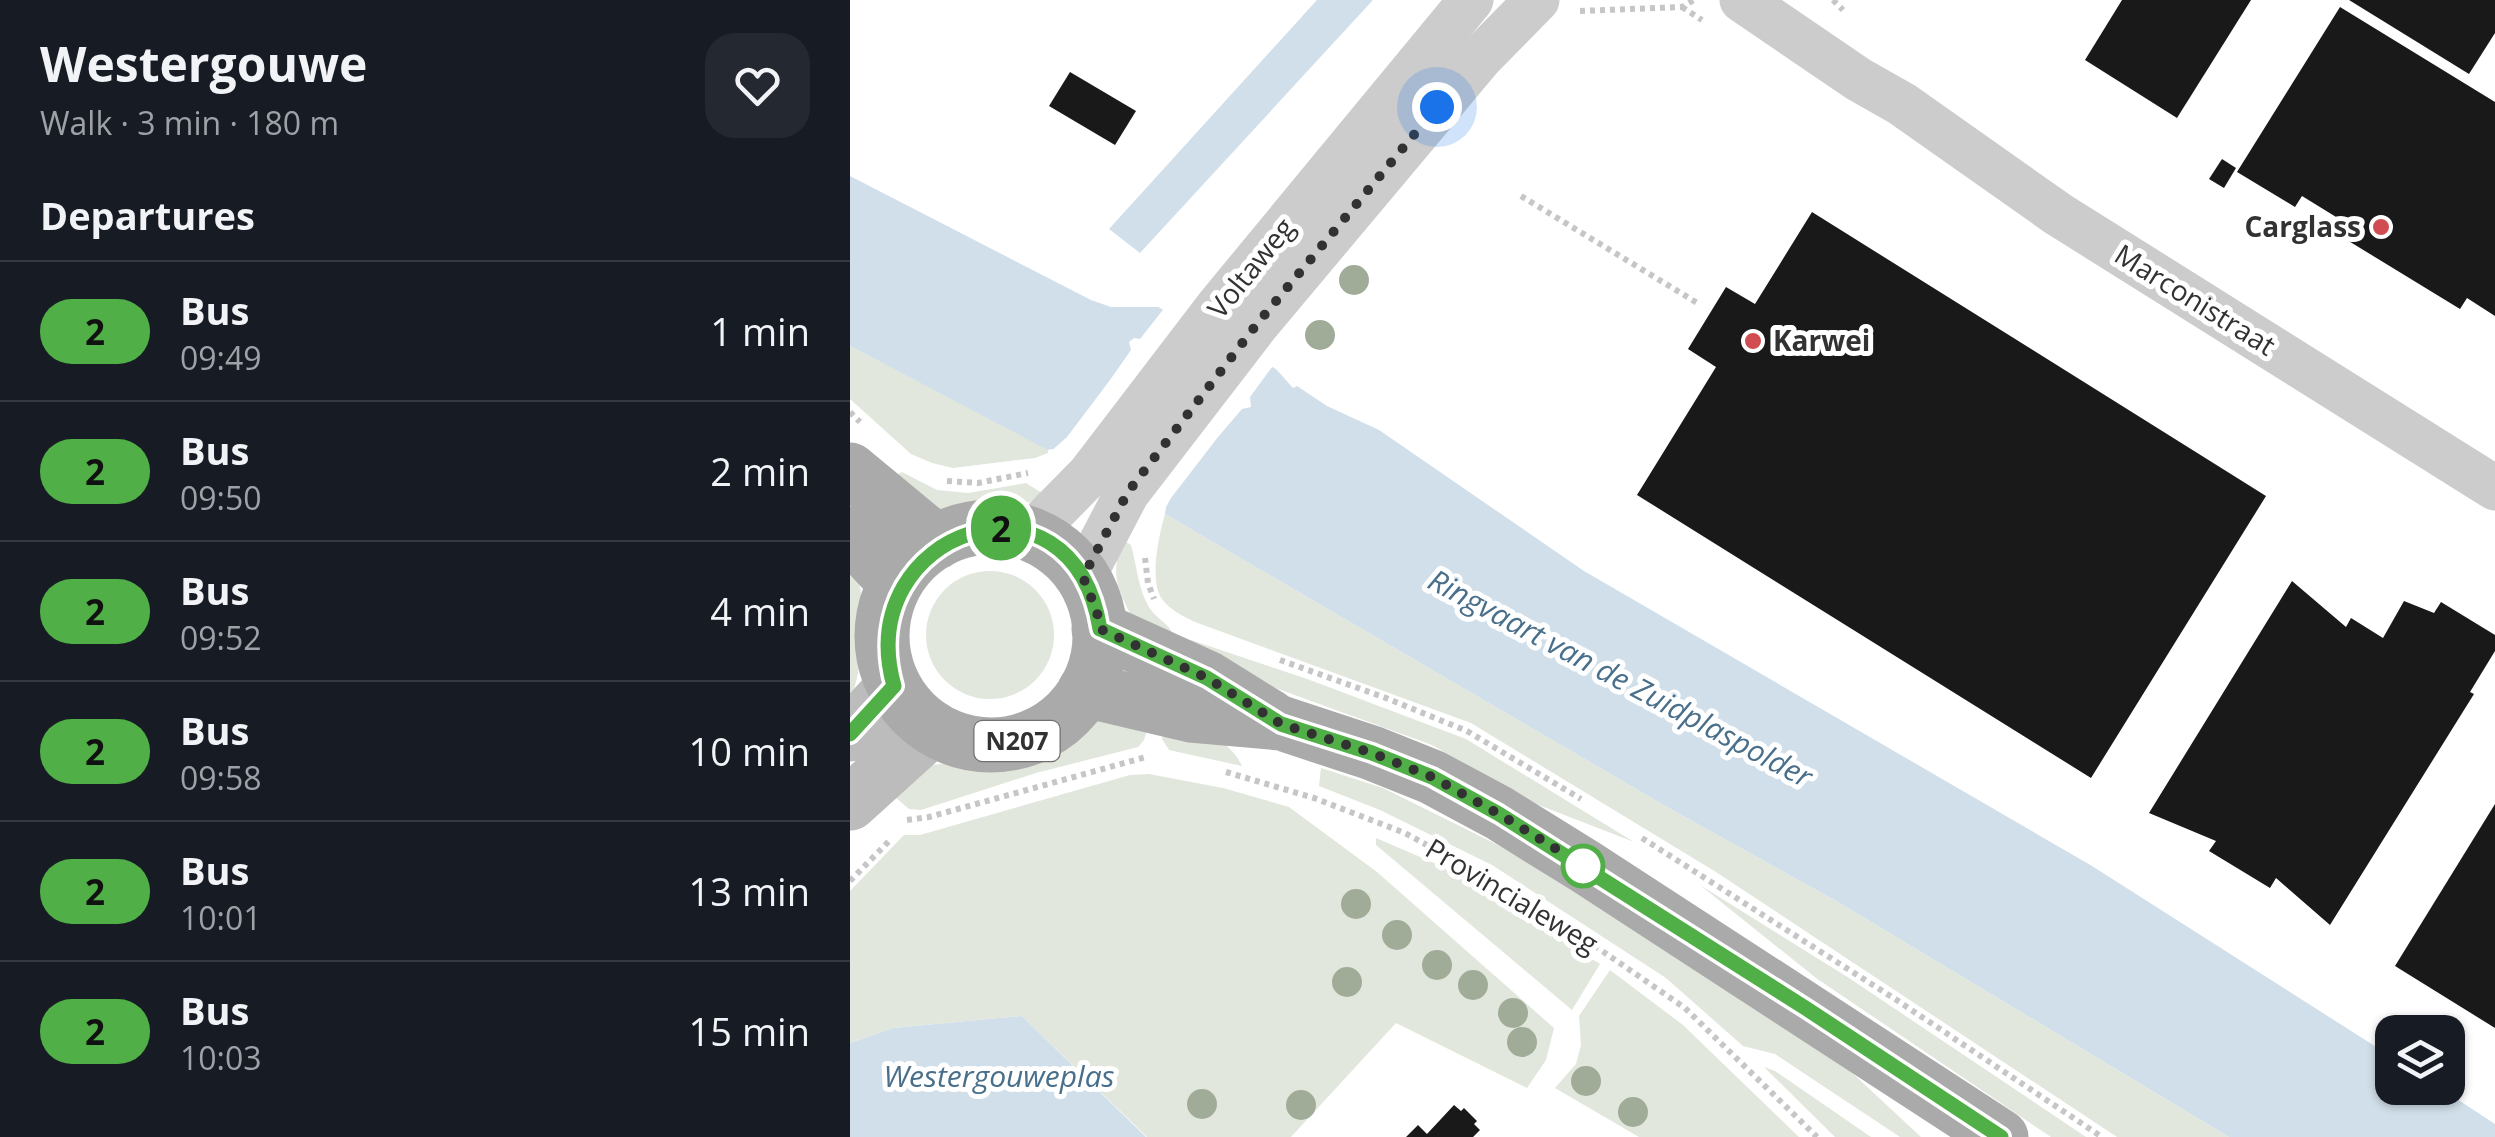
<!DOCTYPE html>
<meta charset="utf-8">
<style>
:root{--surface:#171b24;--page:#242831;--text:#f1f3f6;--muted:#9ea1a6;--line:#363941}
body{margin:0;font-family:"Open Sans",sans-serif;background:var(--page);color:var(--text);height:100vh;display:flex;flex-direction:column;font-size:38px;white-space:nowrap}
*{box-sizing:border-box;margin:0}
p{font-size:32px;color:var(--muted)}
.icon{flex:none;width:55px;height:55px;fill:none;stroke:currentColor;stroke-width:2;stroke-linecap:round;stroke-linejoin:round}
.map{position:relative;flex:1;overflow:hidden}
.panel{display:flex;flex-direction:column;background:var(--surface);width:850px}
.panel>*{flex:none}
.badge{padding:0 20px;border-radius:32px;font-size:35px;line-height:65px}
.fabs{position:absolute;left:1525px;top:1015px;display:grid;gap:20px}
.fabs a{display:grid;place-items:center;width:90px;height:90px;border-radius:20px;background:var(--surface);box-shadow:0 2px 8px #0004;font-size:50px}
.you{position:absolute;width:50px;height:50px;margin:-25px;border:8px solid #fff;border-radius:50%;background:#1a73e8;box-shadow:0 0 0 15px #1a73e833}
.map>.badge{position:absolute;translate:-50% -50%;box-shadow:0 0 0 5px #fff}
h2{padding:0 40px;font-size:38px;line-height:90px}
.round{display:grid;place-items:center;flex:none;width:105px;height:105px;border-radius:30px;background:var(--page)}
.headline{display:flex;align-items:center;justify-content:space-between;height:170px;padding:0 40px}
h1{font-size:48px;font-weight:700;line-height:75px}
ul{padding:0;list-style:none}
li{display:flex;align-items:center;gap:30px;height:140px;padding:0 40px;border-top:2px solid var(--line)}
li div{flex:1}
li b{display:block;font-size:38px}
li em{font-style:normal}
li .badge{min-width:110px;font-weight:700;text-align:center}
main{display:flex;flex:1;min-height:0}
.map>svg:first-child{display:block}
</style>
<main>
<section class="panel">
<div class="headline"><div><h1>Westergouwe</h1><p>Walk · 3 min · 180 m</p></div><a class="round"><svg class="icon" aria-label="heart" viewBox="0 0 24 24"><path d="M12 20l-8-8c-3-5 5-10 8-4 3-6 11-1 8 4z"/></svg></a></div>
<h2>Departures</h2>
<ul>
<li><span class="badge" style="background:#50af46;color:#111">2</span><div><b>Bus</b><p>09:49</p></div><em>1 min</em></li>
<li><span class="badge" style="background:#50af46;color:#111">2</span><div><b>Bus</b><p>09:50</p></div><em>2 min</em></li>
<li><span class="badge" style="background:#50af46;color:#111">2</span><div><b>Bus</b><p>09:52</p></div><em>4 min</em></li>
<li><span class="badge" style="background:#50af46;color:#111">2</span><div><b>Bus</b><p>09:58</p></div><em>10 min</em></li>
<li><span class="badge" style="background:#50af46;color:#111">2</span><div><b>Bus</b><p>10:01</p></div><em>13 min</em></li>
<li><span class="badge" style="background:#50af46;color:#111">2</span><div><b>Bus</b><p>10:03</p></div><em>15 min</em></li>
</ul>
</section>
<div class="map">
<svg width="1645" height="1137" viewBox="0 0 1645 1137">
<rect width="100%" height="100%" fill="#fff"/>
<g fill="#e1e7dc">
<path d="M0 346 198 449V453L185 458 103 468 82 463 61 454 0 399Z"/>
<path d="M52 472 87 490 118 493 176 483 192 493 190 499C162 508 105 518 79 506 65 499 51 488 38 479Z"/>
<path d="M315 514 817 807 988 902 1379 1137H1267L866 872 621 723 345 622C333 616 320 610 312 599 299 582 309 534 315 514Z"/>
<path d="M273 540 281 545C287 566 288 589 299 607 307 620 320 623 325 638L283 619C267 588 260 573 273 540Z"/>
<path d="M0 561C21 593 14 666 0 701Z"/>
<circle cx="140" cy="635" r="64"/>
<path d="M341 640 460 680 616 739 784 842 681 802 582 745 335 655Z"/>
<path d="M268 718 300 720 294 740 288 747 186 773 71 810 59 809 36 789 79 765 170 758 193 750 236 722Z"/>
<path d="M315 723C346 732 378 735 392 766L319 750 312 739Z"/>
<path d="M471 768 533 788 650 846 882 989 984 1056 1071 1137H1050L925 1054 893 1046 816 978 642 865 530 810 469 786Z"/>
<path d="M299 774 373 788 439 807 527 872 704 1028 696 1060 677 1088 546 1023 441 1137H297L172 1016 43 1028 0 1043V891L54 835H70L280 775Z"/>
<path d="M526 838 591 866 750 964 722 1010 526 845Z"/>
<path d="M850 885 999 978 1236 1137H1201L966 978Z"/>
<path d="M760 970 833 1025 949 1137H789L705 1088 726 1064 731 1045 729 1016Z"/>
<path d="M914 1067 925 1071 1021 1137H985Z"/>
</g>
<g fill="#d1dfea">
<path d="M467 0H523L290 253 259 229Z"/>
<path d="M0 176 241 300 261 307H308L426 369 443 388 447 386 477 406 529 430 734 571 1242 866 1542 1057V1088H1590L1645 1124V1137H1379L988 902 817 807 315 514 316 508 202 449 198 450 0 346Z"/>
<path d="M172 1016 296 1137H0V1043L43 1028Z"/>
</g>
<path fill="#fff" d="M316 306 425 363 400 397 401 407 392 409 368 437 321 498 314 511 200 452 217 437 260 380 281 350 279 342 284 338 290 339Z"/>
<g fill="#191919">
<path d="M1272 0H1401L1327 118 1235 60Z"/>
<path d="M1499 0H1645V33L1619 74Z"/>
<path d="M1490 7 1645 102V316L1617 298 1610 309 1497 240 1504 228 1452 196 1445 207 1387 172Z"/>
<path d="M220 72 286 111 265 145 199 106Z"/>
<path d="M1372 159 1386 168 1374 188 1359 179Z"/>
<path d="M962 212 1416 496 1241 778 787 495 866 367 838 349 876 287 905 304Z"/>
<path d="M1442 581 1496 627 1501 618 1533 638 1554 601 1584 613 1591 602 1645 635V651L1620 692 1624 694 1480 925 1426 878 1420 888 1359 851 1366 841 1299 813Z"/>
<path d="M1645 804V1028L1545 966Z"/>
<path d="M604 1105 611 1111 614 1108 627 1121 624 1124 630 1130 623 1137H556L568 1125 577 1134Z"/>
</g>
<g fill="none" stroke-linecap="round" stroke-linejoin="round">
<g stroke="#c6c6c6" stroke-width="6" stroke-dasharray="5 5" stroke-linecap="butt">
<path d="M983 0 993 10"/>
<path d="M832 7 852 20"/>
<path d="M730 11 832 7 844 0"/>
<path d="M671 196 849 304"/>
<path d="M0 412 10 422"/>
<path d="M97 481 128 483 178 473"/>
<path d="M295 558 298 583 304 599"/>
<path d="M430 660 536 698 617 731 731 799"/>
<path d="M376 772 464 798 555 833 684 904 835 1008 967 1137"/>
<path d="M57 820 79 817 296 757"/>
<path d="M792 838 1045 999 1252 1137"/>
<path d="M0 881 41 839"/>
</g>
<g stroke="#ccc" stroke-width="45">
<path d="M892 0 1008 79 1052 104 1208 214 1645 488"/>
<path d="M180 535 240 474 370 304 621 0"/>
<path d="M233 577 277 493 407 324 630 58 687 0"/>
</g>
<g stroke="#bcbcbc" stroke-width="55">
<path d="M0 734 44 686"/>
<path d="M0 803 83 728"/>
</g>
<g stroke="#aaa" stroke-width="55">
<path d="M0 470 87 542"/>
<circle cx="141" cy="636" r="109"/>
<path d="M0 534 45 583"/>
<path d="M249 629 357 678 420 717"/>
<path d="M235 690 341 715 431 723 522 753 582 777 649 813 736 867 1151 1137"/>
</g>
</g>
<g fill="#a1ac98">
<circle cx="504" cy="280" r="15"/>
<circle cx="470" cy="335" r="15"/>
<circle cx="506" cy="904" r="15"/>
<circle cx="547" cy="935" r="15"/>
<circle cx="587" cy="965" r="15"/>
<circle cx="497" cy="982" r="15"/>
<circle cx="623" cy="985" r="15"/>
<circle cx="663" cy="1013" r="15"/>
<circle cx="672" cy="1042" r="15"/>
<circle cx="736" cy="1081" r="15"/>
<circle cx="352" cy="1104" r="15"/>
<circle cx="451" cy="1105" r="15"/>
<circle cx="783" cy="1112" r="15"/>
</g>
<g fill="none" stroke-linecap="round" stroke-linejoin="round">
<g stroke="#fff" stroke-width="22">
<path id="line" d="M0 734 44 686C0 530 222 455 250 629L357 678 431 724 522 753 582 777 649 814 957 1009 1151 1137"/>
</g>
<use href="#line" stroke="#50af46" stroke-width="15"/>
<path stroke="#323232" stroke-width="10" stroke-dasharray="0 18" d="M587 107 407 324 278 492 233 577 247 612 250 629 357 678 431 724 522 753 582 777 649 814 736 867 733 866"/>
</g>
<g fill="#d14c51" stroke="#fff" stroke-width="4">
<circle cx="1531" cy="227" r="10"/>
<circle cx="903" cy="341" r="10"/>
</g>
<circle fill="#fff" stroke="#50af46" stroke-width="5" cx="733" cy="866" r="20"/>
<g text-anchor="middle" stroke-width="10" stroke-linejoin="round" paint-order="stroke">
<rect fill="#fff" stroke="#707070" stroke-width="2.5" x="124.5" y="721" width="85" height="40" rx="8"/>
<g font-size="25" font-weight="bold" fill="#323232">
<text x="167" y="750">N207</text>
</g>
<g font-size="28" font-weight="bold" fill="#323232" stroke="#fff" text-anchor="end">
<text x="1511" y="237">Carglass</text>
<text x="923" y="351" text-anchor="start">Karwei</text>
</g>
<g font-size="28" fill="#323232" stroke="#fff">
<text transform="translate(401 268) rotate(-51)" y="10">Voltaweg</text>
<text transform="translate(1345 300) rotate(32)" y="10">Marconistraat</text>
<text transform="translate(662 896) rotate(31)" y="10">Provincialeweg</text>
</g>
<g font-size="30" font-style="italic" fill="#496f8b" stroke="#fff">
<text transform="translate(770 679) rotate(28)" y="10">Ringvaart van de Zuidplaspolder</text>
<text x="149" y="1087">Westergouweplas</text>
</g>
</g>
</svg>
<div class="fabs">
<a><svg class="icon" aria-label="layers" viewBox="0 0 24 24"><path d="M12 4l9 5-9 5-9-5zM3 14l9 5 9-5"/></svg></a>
</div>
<div class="you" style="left:587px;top:107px"></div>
<b class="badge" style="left:151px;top:528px;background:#50af46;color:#111">2</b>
</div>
</main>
